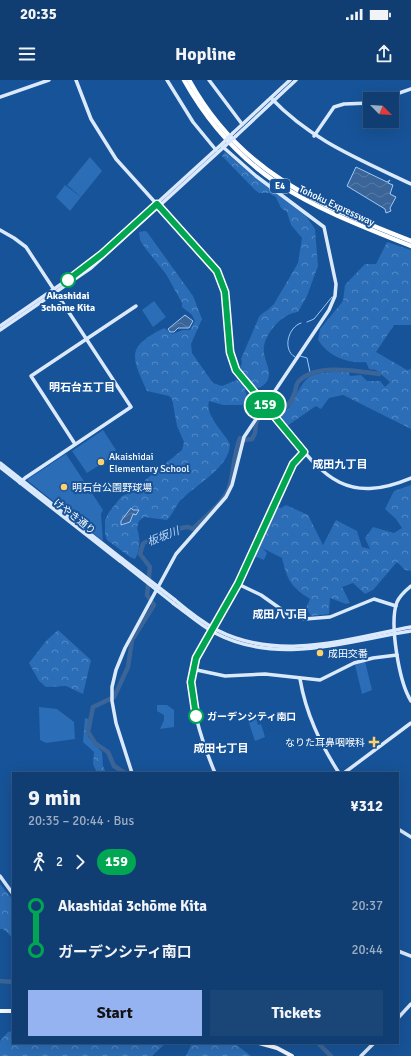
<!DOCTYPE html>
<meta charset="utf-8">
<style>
:root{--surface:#113e72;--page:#1a4577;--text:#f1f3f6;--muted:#9caec4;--line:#305784;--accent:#95b2f1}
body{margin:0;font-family:Signika,"Noto Sans JP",sans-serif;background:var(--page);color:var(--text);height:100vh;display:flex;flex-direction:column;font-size:15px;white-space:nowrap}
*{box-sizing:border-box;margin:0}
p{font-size:13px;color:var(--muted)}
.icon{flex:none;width:22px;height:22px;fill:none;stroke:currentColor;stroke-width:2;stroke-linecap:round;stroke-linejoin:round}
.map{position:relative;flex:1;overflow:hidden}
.sheet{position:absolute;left:12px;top:692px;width:387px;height:272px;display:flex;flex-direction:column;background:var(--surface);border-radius:0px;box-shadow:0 4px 16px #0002,0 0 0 1px var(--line)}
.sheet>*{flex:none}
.badge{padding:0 8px;border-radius:13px;font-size:14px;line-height:26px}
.needle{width:26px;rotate:114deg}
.controls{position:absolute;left:363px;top:12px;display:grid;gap:8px}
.controls a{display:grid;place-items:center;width:36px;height:36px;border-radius:0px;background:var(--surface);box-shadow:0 4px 16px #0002,0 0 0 1px var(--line);font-size:20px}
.map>.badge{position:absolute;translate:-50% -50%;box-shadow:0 0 0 2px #fff}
.legs{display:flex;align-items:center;gap:6px;height:44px;padding:0 16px;font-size:13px}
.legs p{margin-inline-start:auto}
.head{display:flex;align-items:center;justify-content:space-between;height:68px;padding:0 16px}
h1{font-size:22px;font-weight:700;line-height:30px}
.action{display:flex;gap:8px;margin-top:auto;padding:8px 16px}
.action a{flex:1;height:46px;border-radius:0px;background:var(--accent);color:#111;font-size:16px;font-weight:700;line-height:46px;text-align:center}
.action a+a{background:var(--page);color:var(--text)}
ul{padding:0 16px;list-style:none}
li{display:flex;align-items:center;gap:14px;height:44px;font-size:15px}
li i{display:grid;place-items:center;width:6px;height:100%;margin:0 5px;background:currentColor}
li i::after{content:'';width:10px;height:10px;margin:-5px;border:3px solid;border-radius:50%;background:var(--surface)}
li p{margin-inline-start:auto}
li:first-child i{background:linear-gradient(#0000 50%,currentColor 0)}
li:last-child i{background:linear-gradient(currentColor 50%,#0000 0)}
.status{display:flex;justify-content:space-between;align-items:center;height:28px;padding:0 20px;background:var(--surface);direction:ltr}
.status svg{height:11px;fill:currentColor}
header{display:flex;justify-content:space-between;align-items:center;height:52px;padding:0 16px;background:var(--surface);font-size:18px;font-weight:700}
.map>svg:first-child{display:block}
</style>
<div class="status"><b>20:35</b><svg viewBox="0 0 49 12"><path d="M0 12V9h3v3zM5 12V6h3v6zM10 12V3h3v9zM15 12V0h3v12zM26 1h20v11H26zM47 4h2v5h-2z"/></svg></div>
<header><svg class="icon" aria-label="menu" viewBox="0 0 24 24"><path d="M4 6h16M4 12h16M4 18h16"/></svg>Hopline<svg class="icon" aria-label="share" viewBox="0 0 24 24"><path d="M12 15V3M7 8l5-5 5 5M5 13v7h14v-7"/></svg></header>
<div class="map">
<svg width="411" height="976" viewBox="0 0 411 976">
<defs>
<pattern id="forest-crowns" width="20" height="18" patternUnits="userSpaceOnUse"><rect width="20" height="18" fill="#2b6db6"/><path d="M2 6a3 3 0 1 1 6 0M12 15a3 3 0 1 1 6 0" fill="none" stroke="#558ac5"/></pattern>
<pattern id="water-waves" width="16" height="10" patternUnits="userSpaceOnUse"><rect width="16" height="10" fill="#3b6598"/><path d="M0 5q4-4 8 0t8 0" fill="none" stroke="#587ca7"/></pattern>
</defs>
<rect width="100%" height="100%" fill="#175398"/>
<g fill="url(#forest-crowns)">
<path d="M225 72 256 98 306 136 315 149 318 186 307 216 298 232C283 233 267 251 264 266 261 280 280 297 259 308 250 306 243 297 240 288L242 283 241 279 259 237C263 232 269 230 274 224L298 183 302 158 291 145 287 132 281 128 276 117 269 113H259L255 110 222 76Z"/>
<path d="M145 151 147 152 193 216 202 239 191 264 192 273 213 303 222 306 237 300 244 305 247 317 242 325H223L209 321C205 336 224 352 230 364 230 388 193 406 179 422 175 428 172 435 167 440L144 437 139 441 137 448C140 458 141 469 135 479L130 477 107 460 105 454V440L109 432 122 416 140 409 143 402 182 370 184 362 177 346 172 319 169 316 147 311C131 276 126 267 164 248L172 254 183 250H190L195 241 192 235 182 227V223L166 194 145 168 140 160 139 152Z"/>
<path d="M387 162 411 170V245H394L376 272 407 290 411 289V349L343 315 329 318 321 329 316 326 287 346 278 335C295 330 295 308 309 297 315 292 340 291 349 292L350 296 361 295 367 301H380L385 307 390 302 376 290 369 289 366 282C347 284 328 276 318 260L320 249 343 221 345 205 365 184H376Z"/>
<path d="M411 405V491L405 490 397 482 373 510 365 514 353 503 342 507 350 523 346 524 330 518 329 534 311 536 306 528 310 519C291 507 287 500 282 478L260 467 277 427 281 428 286 425 308 435 323 465 336 440 357 451 362 467 370 469 365 458 373 447 394 453 402 448 396 439 385 429 394 411Z"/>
<path d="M58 550 91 580 83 614 66 606 46 607 39 601 29 583 46 561Z"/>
<path d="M85 638 88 639V657L102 672 103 686 106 693H97L93 684 94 672 83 662Z"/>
<path d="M0 804 13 820V858L3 849H0Z"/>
<path d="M13 951V963H166L152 976H0V961L8 952Z"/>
<path d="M192 963H234L251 976H186Z"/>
</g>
<g fill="#2b6db6">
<path d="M90 77 102 91 81 117 67 105Z"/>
<path d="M65 105 81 117 70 131 56 117Z"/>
<path d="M154 221 166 237 153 247 142 230Z"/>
<path d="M103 350 116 370 113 372 115 375 87 393 72 371Z"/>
<path d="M66 374 103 430 101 434 103 461 28 401V399Z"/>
<path d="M259 464 267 473 264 480 254 476Z"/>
<path d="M365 581 372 610 362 614 355 585Z"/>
<path d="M157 625H167L174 630V647L160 649 164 640V635L157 631Z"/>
<path d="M39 627 57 629 74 642 75 659 46 663 40 660Z"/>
<path d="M256 638 258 645 261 644 265 657 255 661 248 640Z"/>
</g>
<g fill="url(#water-waves)" stroke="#9ec8f4">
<path d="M356 87 387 102 390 100 388 103 393 105 390 114 396 117 390 128 391 131 386 133 385 129 347 106Z"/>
<path d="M185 235 193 241 189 248H178L174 252H170L168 249Z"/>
<path d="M131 428 133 430H139L136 435 133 434 130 442 121 445V441Z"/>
</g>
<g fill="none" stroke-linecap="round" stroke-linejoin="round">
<g stroke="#9ec8f4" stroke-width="1">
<path d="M307 242 314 239 332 217"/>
<path d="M300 276 307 278 310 292"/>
<path d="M295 277C282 270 288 247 301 243"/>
</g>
<g stroke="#3b6598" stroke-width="4.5">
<path d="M125 693 114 686 108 672 95 663 88 652 93 627 114 617 128 587 132 560 154 525 147 515 150 487 140 474 143 464C146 460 181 447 187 447 189 447 191 448 193 449 205 436 226 422 230 404 234 389 234 373 240 358L244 360 252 359 255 353 256 343 264 329C283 327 287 333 295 312 296 308 296 304 299 301 316 283 357 291 379 294"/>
<path d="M0 901 13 902"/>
<path d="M318 963 331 976"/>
</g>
<g stroke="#dae9fc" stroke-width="3.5">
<path d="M76 0 91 39 116 79 217 191C235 225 219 266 242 298"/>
<path d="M167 0 193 42 216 70"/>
<path d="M209 0 242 44"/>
<path d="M0 17 49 0"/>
<path d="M271 18C312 61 359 79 411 104"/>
<path d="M382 19 411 9"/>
<path d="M233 53 290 0"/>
<path d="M236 56 296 0"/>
<path d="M314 56 334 27 344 24 370 23"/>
<path d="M0 150 14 158 26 167 131 327 25 398 20 403"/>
<path d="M0 246 89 185 223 63"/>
<path d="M0 250 91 188 225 66"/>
<path d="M281 344C321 392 342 427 411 398"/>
<path d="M75 364 31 296 136 226"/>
<path d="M0 383 122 479"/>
<path d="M0 387 120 481"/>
<path d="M238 504 261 515 288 534 305 539 330 537 374 519 396 526"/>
<path d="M411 506C405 511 400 515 397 522 389 543 399 602 411 621"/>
<path d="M175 520C188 531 202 542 217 550 279 582 347 559 411 547"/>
<path d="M173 523C187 533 200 545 215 553 278 586 346 561 411 551"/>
<path d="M192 589 225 596 265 594 320 600 354 583 373 578 397 575"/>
<path d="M300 599C306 634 320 663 339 693"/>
<path d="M132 693 116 643 112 621V607L116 590 125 568 176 474 226 417 232 405 244 357 329 230 335 216 336 204 324 147 256 96 223 67"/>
<path d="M215 693C203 664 188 622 192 591 196 562 224 531 237 505 258 466 275 425 293 385L304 372"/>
<path d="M344 693 411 643"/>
<path d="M398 749 411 757"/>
<path d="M0 796 13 814"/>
<path d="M398 871 411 876"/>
<path d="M398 938 411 924"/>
<path d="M361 976 374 963"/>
</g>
<g stroke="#f6faff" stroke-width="4">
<path d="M0 931H13"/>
<path d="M259 963 277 968 292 976"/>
</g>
<g stroke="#fff" stroke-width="4.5">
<path d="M184 0C240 100 311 126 411 166"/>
<path d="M189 0C240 93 317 124 411 161"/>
</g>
<g stroke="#dae9fc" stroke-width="3.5">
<path d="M223 63 233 53"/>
<path d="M225 66 236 56"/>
<path d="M242 298 281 344"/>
<path d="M122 479 175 520"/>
<path d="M120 481 173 523"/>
</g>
</g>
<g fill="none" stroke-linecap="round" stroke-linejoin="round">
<g stroke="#fff" stroke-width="9">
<path id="line-1" d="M68 200 102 174 157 124 217 191 225 212 230 272 236 290 304 372 293 384 238 504 196 578 191 602 196 636"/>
</g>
<use href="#line-1" stroke="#00a651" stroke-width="6"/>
</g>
<g fill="#fff" stroke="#00a651" stroke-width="2">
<circle cx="68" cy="200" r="7"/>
<circle cx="196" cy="636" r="7"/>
</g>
<g fill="#ffd16c" stroke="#175398" stroke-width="1.5">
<circle cx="101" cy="382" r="4"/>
<circle cx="64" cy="407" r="4"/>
<circle cx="320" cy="573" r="4"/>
<path d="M372 656h4v4h4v4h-4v4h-4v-4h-4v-4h4z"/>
</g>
<g text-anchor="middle" stroke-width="4" stroke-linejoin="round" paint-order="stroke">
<rect fill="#175398" stroke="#b9cbe0" stroke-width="1" x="270" y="99" width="20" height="14" rx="3"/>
<g font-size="9" font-weight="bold" fill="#fff">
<text x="280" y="109">E4</text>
</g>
<g font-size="10" fill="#fff" stroke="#175398">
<text transform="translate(337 125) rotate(25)" y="4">Tohoku Expressway</text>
<text transform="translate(75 436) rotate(38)" y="4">けやき通り</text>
</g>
<g font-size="10" font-weight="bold" fill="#fff" stroke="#175398">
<text x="68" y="219">Akashidai<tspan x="68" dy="12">3chōme Kita</tspan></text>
<text x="207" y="640" text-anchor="start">ガーデンシティ南口</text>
</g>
<g font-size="10" fill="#fff" stroke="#175398" text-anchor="start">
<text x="109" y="380">Akaishidai<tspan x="109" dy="12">Elementary School</tspan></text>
<text x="72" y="411">明石台公園野球場</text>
<text x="328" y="577">成田交番</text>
<text x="365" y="666" text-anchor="end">なりた耳鼻咽喉科</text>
</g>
<g font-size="11" font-weight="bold" fill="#fff" stroke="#175398">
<text x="82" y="311">明石台五丁目</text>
<text x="340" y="388">成田九丁目</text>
<text x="280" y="538">成田八丁目</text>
<text x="221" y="672">成田七丁目</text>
</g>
<g font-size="11" font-style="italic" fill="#b8d7f8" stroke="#175398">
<text transform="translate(163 456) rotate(-21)" y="4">板坂川</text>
</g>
</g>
</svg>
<div class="controls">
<a><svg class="needle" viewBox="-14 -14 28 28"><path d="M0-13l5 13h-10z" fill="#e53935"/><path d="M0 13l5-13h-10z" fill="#9caec4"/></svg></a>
</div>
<b class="badge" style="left:265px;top:325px;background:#00a651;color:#fff">159</b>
<section class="sheet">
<div class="head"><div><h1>9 min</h1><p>20:35 – 20:44 · Bus</p></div><b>¥312</b></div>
<div class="legs"><svg class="icon" aria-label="walk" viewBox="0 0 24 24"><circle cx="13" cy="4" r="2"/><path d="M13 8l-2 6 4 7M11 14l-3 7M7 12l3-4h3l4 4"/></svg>2<svg class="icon" aria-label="forward" viewBox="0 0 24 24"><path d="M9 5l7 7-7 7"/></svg><b class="badge" style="background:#00a651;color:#fff">159</b></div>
<ul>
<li><i style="color:#00a651"></i><b>Akashidai 3chōme Kita</b><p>20:37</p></li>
<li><i style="color:#00a651"></i><b>ガーデンシティ南口</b><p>20:44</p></li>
</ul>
<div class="action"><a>Start</a><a>Tickets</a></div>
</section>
</div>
